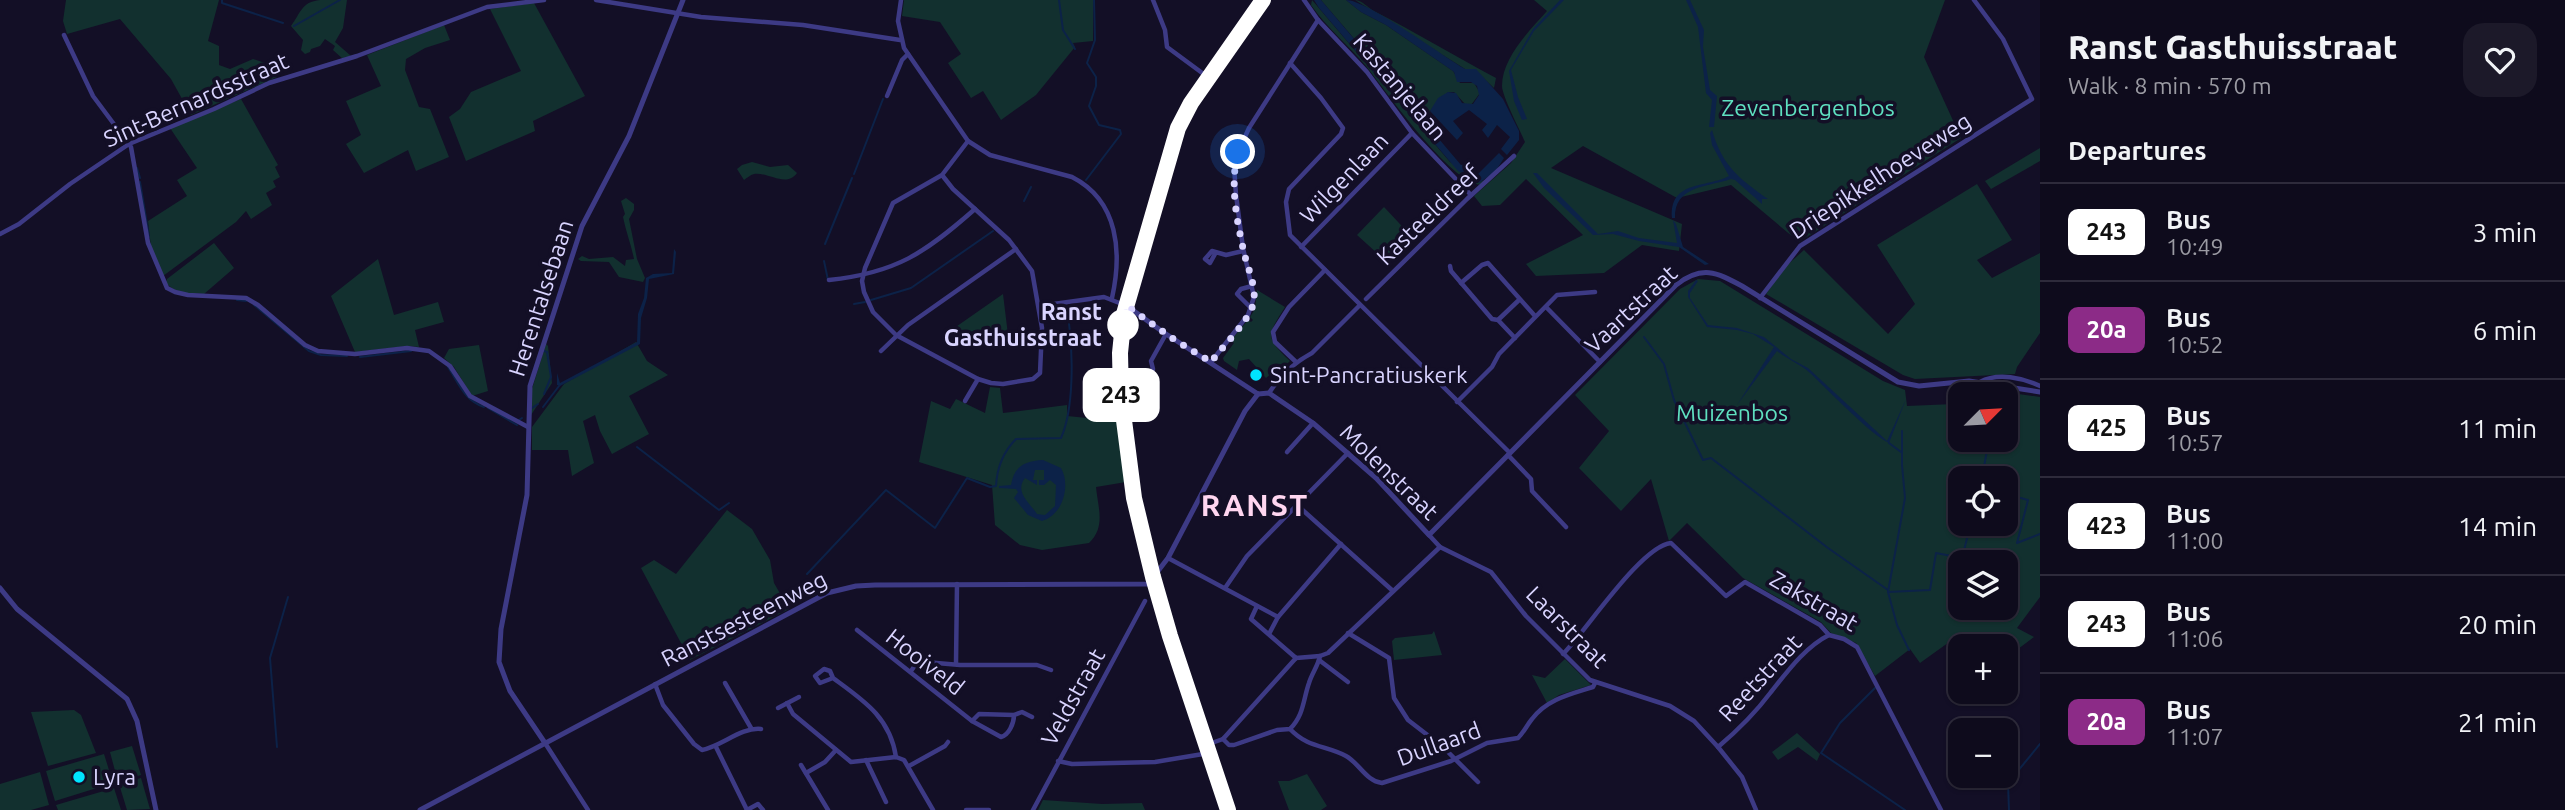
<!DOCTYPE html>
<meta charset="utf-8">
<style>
:root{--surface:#0e0b1c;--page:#1c1929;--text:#f1f3f6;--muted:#9b9ba3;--line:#2e2b3b}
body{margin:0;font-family:Ubuntu,sans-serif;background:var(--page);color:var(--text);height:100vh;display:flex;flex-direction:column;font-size:26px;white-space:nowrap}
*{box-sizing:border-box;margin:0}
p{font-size:23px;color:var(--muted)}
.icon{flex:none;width:38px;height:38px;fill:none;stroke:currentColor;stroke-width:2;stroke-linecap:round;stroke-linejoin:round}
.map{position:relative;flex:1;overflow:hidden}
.panel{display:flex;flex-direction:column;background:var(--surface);width:525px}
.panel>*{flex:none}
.badge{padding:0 14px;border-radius:10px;font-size:24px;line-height:46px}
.needle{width:46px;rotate:66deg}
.fabs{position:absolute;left:1948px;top:382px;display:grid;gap:14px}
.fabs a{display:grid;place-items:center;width:70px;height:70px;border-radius:14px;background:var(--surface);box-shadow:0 2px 5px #0004,0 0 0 2px var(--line);font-size:35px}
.you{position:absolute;width:35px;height:35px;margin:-18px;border:5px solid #fff;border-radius:50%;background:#1a73e8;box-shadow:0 0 0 10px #1a73e833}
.map>.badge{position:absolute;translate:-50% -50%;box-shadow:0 0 0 4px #fff}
h2{padding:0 28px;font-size:26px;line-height:63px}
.round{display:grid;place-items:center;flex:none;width:74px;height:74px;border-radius:21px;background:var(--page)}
.summary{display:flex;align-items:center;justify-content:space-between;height:119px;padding:0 28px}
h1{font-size:33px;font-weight:800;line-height:52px}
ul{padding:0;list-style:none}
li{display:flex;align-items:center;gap:21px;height:98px;padding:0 28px;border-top:2px solid var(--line)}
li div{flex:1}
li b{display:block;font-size:26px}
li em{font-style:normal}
li .badge{min-width:77px;font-weight:700;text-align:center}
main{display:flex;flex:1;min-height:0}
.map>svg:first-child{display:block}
</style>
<main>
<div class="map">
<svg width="2040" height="810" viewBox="0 0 2040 810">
<rect width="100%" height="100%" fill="#130f26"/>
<g fill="#12302f" fill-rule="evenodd">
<path d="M66 0H219L208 41 219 46V65L230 69 253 59 271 65 277 77 191 115 171 79 120 19 67 34 63 21Z"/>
<path d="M320 0H347L343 28 335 42 351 56 343 59 333 50 335 46 325 39 320 46 311 49 310 52 305 54 301 50 303 40 291 26C301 13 301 2 320 0Z"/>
<path d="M904 0H1093V41L1073 43 1075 47 1036 95 1001 120 983 91 971 98 948 63 961 54 940 22 902 16Z"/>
<path d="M1312 0 1450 162 1480 182 1484 180 1481 185C1450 183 1386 91 1366 66 1348 45 1327 28 1311 5Z"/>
<path d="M1321 0H1346L1361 12 1386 25 1453 71 1460 83H1474L1480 93 1471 105H1466L1454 92H1448L1430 111 1429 126Z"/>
<path d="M1355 0C1363 1 1367 7 1374 11 1415 32 1455 56 1496 78L1494 88 1477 72 1465 69Z"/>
<path d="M1534 0H1945L1924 57 1961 138 1799 242 1731 185 1677 198 1583 146 1551 168 1682 224 1679 251 1642 245 1604 273 1536 276 1526 264 1583 235 1526 179 1500 205 1482 206 1474 196 1511 163 1525 142C1520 130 1502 96 1502 86 1502 58 1530 30 1547 11Z"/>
<path d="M534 3 585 96 533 121 535 131 466 161 449 117 460 109 471 92 521 71 490 9Z"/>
<path d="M444 25 450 40 425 48 406 59 405 70 419 107 430 109 449 157 416 171 408 150 364 173 346 144 361 135 346 101 381 86 367 55Z"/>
<path d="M241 99 278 165 275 167 280 177 273 181 276 187 266 193 272 205 251 219 246 211 236 222 163 276 151 247 148 221 187 196 177 180 197 168 170 128Z"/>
<path d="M2040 148V161L1991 189 1985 181Z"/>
<path d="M752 162 770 167 788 165 797 173C786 188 769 172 754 174 750 175 747 178 744 180L737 169 742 165Z"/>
<path d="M1977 184 2012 240 1977 260 1992 278 2040 253V333L2017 367 2015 374 1915 379 1903 375 1766 294 1784 268 1804 250 1888 334 1915 304 1877 245Z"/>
<path d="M626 198 634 204V210L629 219 637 259 645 278 643 282 619 277 609 262 581 261 578 259 582 256 589 259 613 257 625 266 626 260 634 259C631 244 626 232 623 217L625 214 621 201Z"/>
<path d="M1384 207 1413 238 1388 263 1357 235Z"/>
<path d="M214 243 234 268 204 294C190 293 176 294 166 283L167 279Z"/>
<path d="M378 259 394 315 438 302 444 322 415 330 419 347 408 346 355 352 331 296Z"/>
<path d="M1698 279 1720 281 1883 381 1905 390 1907 406 1954 404 1957 385 2040 397V597L2017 628 2034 637 2006 658V646H1980L1959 635 1920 663 1910 649 1875 676 1856 643 1831 633 1821 622 1743 578 1687 523 1669 541 1651 479 1621 511 1579 468 1609 431 1575 395 1680 289ZM1960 394H2006V439H1960ZM1960 478H2006V523H1960ZM1960 562H2006V607H1960Z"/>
<path d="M1257 290 1285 307C1267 336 1265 337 1290 361L1276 374 1273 372 1266 378 1249 359 1239 361 1237 370 1224 361 1223 358 1234 343 1231 340 1248 320 1251 322 1253 320 1250 317 1255 309Z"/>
<path d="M1003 294 1008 335H994L982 329 980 333 975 330 970 341 950 331Z"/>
<path d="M636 342 647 361 668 375 629 396 649 434 612 454 600 431 595 415 583 421 594 463 572 476 568 450H532V427L564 384Z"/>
<path d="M546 344 548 346 552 383 531 415V392Z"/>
<path d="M479 345 488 391 472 396 454 367 444 358 449 349Z"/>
<path d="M990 387 1000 388 1003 413 1067 405V416L1118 421 1126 482 1096 487C1098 508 1106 527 1089 543L1042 550 1020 545 995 525 992 485 919 462 931 401 950 409 956 399 985 413Z"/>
<path d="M727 510 752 529 770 560 774 583 789 609 690 660 641 568 654 560 676 574Z"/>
<path d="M1434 631 1442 655 1394 660 1392 641 1395 638 1432 634Z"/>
<path d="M1565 659 1591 685 1559 695 1547 703 1532 675 1545 678Z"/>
<path d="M74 710 81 715 96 753 48 766 31 712Z"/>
<path d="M1797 733 1820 754 1817 761 1798 747 1778 760 1772 752Z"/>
<path d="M132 746 141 775 118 782 110 752Z"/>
<path d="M104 754 113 783 55 801 46 771Z"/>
<path d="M40 772 49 805 31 810H0V784Z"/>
<path d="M1307 774 1327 806 1321 810H1289L1278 781H1289Z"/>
<path d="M141 778 150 809 127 810 119 784Z"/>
<path d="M114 788 121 810H58L56 805Z"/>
<path d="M1043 800 1102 804 1142 803 1145 810H1038Z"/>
</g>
<g fill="#0c2248" fill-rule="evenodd">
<path d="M1314 0H1321L1461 165 1466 164 1478 174 1499 153 1504 158 1495 172 1479 183 1458 171 1319 8Z"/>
<path d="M1346 0C1367 0 1441 55 1465 69H1476L1503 99 1519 131V140L1507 155 1501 149 1510 137 1497 125 1488 138 1482 130 1487 124 1469 110 1453 121 1463 133 1457 140 1430 111 1438 98 1448 92 1456 93 1462 103 1473 104 1479 95 1477 86 1471 82H1457L1454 72 1450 69 1386 25 1361 12Z"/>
<path d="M1560 0H1564L1534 31 1511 70 1518 97 1527 119 1522 120 1514 101 1509 71 1533 29Z"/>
<path d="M1686 0H1690L1704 30 1703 47 1710 90 1717 96 1714 127H1709L1712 100 1706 93 1698 27Z"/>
<path d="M1712 130C1722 165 1738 178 1768 199H1762V204L1735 180 1731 179C1707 187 1674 186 1675 218H1672C1669 180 1707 188 1729 176L1712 145 1710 133Z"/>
<path d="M1533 173H1537L1598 234 1618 231 1639 238 1677 243 1673 220 1676 224 1683 247 1709 264 1705 265 1679 247 1639 241 1613 234 1593 235 1544 188Z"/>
<path d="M674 249 676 252 674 274 649 279 647 298 641 318 640 344 560 386 557 385V373L560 383 637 342 638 314 644 298 646 278 653 274 672 273Z"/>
<path d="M1696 280 1698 281 1690 293V298L1708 325 1737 328 1764 337 1791 359 1808 368 1887 441 1906 399 1889 443C1871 435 1827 389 1810 373 1800 364 1787 359 1777 351L1737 405 1774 347 1753 334 1737 330 1707 327 1688 297V291Z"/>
<path d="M1043 460 1061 468C1071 485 1063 515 1042 521L1028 515 1014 498 1018 492 1016 489 999 488V486L1011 485C1014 466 1025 461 1043 460ZM1035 470H1044V480H1039V485H1044L1050 480 1056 485 1055 506 1045 515 1037 514C1030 503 1014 492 1025 478L1037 485V480H1033Z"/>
</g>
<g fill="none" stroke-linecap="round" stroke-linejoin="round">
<g stroke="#0c2248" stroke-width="2">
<path d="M222 0V3L283 23"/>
<path d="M1059 0 1063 30 1075 49"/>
<path d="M294 26 340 0"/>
<path d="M137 168 140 178"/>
<path d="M854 174 883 99"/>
<path d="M1086 180 1121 134 1120 130 1099 125 1089 106 1096 86V77L1087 63 1095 40 1094 0"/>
<path d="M140 182 149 237"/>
<path d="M1024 201 1031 187"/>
<path d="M825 244 852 178"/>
<path d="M824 261 828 280"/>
<path d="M237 300 246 301"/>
<path d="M871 300 911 288 993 231"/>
<path d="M854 304 865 302"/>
<path d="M254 305 309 351 321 355 347 356"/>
<path d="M1644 337 1664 364 1674 400 1703 460 1711 458 1828 548 1888 590"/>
<path d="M544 351 547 352 551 377 544 394"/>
<path d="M360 357 411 351"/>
<path d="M448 367C459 384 464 400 484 407"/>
<path d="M543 407 559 386"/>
<path d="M488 408 517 425"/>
<path d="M532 408 538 404"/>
<path d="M519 420 522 418"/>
<path d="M1902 431V465L1905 498 1888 592 1897 625 1909 650"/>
<path d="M1889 443 1901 452"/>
<path d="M637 447 719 510 729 503"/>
<path d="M1982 478 1989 439"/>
<path d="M2006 494 2028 500 2017 543 2040 534"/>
<path d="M807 574 886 490 935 528 967 478 990 487 996 486C997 467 1003 452 1016 439L1061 438C1074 409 1073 355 1069 323"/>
<path d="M1888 592 1930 590 1936 553 1962 558 1971 523"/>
<path d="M1875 688 1840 723 1821 753 1905 810"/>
<path d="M277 747 270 658 288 597"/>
<path d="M2008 783 2040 744"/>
<path d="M2008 783 2009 810"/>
</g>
<g stroke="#3d3a85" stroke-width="4.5">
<path d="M596 0 701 17 803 25 900 40"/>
<path d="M901 0 898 21 904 48 968 141 990 155 1072 177C1119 201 1122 253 1112 298"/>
<path d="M1153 0 1165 30 1167 47 1209 78"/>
<path d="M1304 0 1318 20 1367 72 1412 133 1471 195"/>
<path d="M64 35 93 96 131 147 148 243 167 288 175 292 188 295 246 298 258 305 305 345 318 351 355 354 407 348 429 351 450 366 470 396 528 427"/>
<path d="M1290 63 1321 98 1343 128 1341 134 1289 189 1286 202 1290 235 1510 453"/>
<path d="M887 96 902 60 908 54"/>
<path d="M942 175 953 189 1009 240 1032 271 1042 328 1040 373 1033 379 1003 384 991 383 978 379 896 335 873 312 864 292 862 281 865 268 893 203 942 175 968 141"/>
<path d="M0 234 19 224 70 184 129 144 214 109 269 83 357 56 487 7 544 0"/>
<path d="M1301 247 1412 133"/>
<path d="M1215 254 1210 263 1205 259 1212 251 1226 255 1243 251"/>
<path d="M1450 266 1451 271 1492 319 1498 320 1515 338"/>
<path d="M829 280C896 273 925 253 975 209"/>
<path d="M1461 283 1482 265 1488 263 1535 316"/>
<path d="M1760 298 1800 246 2032 99 2003 39 1974 0"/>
<path d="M1366 299 1467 199 1514 156"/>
<path d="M1039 306 1104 297 1127 306"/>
<path d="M1546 307 1600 362"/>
<path d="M1251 308 1237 294 1241 289 1252 286"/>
<path d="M1498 320 1519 300"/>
<path d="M881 351 908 325 1016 249"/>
<path d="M1211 362 1248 315 1254 297 1243 248 1236 195 1234 166 1238 152 1249 128 1318 20"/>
<path d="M1296 362 1275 342 1273 332 1289 307 1325 270"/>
<path d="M1980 382C1998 372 2023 378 2040 386"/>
<path d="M1140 391 1153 369 1151 361 1166 334"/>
<path d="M1269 393C1280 376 1295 362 1312 353L1360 305"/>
<path d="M965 401 978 379"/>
<path d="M1457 402 1492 367 1499 354 1557 295 1595 292"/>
<path d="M1287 452 1313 423"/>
<path d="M1508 455 1531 479 1532 491 1566 527"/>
<path d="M1297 505 1393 591"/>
<path d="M1429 535 1440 547 1491 572 1526 616 1590 680 1670 706 1694 721 1718 747 1742 777 1756 810"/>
<path d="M1168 558 1278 617"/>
<path d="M1225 588 1247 556 1348 453"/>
<path d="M1257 606 1251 619 1296 658"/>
<path d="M857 630 972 721 1001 737C1009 735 1014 723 1014 715L1022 712 1032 717"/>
<path d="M1348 633 1389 658 1394 698 1408 720 1443 747 1478 782"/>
<path d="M1269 634 1278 617 1341 544"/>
<path d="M1563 654C1586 631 1641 546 1671 543L1726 596 1745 582 1820 625 1829 635 1844 639 1857 647 1941 810"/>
<path d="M1296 658 1320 656 1328 653 1440 547"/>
<path d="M1319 660 1348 682"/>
<path d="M956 663 957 584"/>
<path d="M911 671 916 664 925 662 960 665H1037L1051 670"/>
<path d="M833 678 820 683 815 676 824 669 830 671 833 678C863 700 890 717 896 757"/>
<path d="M725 683 751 728"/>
<path d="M655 684 663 705 694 744 702 750C722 746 741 727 761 729"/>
<path d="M787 703 793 714 851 762 896 757 904 760 933 810"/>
<path d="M778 708 799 697"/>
<path d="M972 721 979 714 1014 715"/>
<path d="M1290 729C1308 748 1325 745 1346 756 1359 763 1366 781 1382 783L1451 761 1487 743 1518 738C1524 732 1527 725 1532 719 1547 699 1571 694 1593 687L1595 683"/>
<path d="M1223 739 1229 745H1234L1277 730 1290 729C1304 715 1303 700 1309 683 1312 673 1318 666 1320 656"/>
<path d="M545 743 588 810"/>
<path d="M1206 745 1223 739 1296 658"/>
<path d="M716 747 747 810"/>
<path d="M1718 747C1737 731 1756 712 1771 692 1787 672 1805 647 1829 635"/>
<path d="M866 760 886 802"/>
<path d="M1058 761 1072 764 1155 762 1209 753"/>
<path d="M801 765 828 810"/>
<path d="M909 766 945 746 948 742"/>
<path d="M806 773 825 762 836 750"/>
<path d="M747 810 758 804 763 810"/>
<path d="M966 810H989"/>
<path d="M1033 810 1145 601"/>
</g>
<g stroke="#3d3a85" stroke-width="5">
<path d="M1127 306 1163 332 1258 394"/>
<path d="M1258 394 1269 393 1313 423 1376 478 1429 535 1676 285C1702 265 1716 272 1742 286L1898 382 1919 386 1969 381 2040 392"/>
<path d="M0 588 17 609 127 699 137 721 156 810"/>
<path d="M545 743 510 691 499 662 501 629 527 495 530 386 582 226 629 136 683 0"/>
<path d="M420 810 827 593 856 586 875 585 1148 584 1168 558 1245 411 1258 394"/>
</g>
<path stroke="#6f6bff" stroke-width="6" d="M1228 810 1170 636 1153 577 1134 498 1121 397 1120 353 1124 314 1178 128 1191 103 1263 0"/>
</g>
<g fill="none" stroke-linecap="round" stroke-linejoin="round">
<g stroke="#fff" stroke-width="16">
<path id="line" d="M1228 810 1170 636 1153 577 1134 498 1121 397 1120 353 1124 314 1178 128 1191 103 1263 0"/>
</g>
<use href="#line" stroke="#fff" stroke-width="10"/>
<path stroke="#d9d4ff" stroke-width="7" stroke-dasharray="0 12.6" d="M1123 325 1127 306 1175 340 1211 362C1223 346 1247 323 1253 305 1258 288 1246 265 1243 248 1236 217 1230 182 1238 152"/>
</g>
<circle fill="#fff" stroke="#fff" stroke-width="3.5" cx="1123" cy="325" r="14"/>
<g fill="#00e5ff" stroke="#130f26" stroke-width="2.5">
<circle cx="1256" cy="375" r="7"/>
<circle cx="79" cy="777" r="7"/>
</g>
<g text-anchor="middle" stroke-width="7" stroke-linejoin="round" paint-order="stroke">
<g font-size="23" fill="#d9d4ff" stroke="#130f26">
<text transform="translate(1400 87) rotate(50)" y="8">Kastanjelaan</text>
<text transform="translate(196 100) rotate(-24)" y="8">Sint-Bernardsstraat</text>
<text transform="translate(1880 176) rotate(-33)" y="8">Driepikkelhoeveweg</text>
<text transform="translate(1344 178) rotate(-46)" y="8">Wilgenlaan</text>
<text transform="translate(1428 215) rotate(-44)" y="8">Kasteeldreef</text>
<text transform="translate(541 298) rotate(-72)" y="8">Herentalsebaan</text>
<text transform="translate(1631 309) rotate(-43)" y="8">Vaartstraat</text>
<text transform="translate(1389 472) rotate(44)" y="8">Molenstraat</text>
<text transform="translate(1814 601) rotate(30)" y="8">Zakstraat</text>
<text transform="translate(744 619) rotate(-27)" y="8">Ranstsesteenweg</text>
<text transform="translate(1567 627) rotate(45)" y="8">Laarstraat</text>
<text transform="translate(925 662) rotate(38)" y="8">Hooiveld</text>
<text transform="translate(1760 678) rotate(-47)" y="8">Reetstraat</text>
<text transform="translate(1073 697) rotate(-61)" y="8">Veldstraat</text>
<text transform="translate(1439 744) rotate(-20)" y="8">Dullaard</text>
</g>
<g font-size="23" fill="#5fe0c0" stroke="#130f26">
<text x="1808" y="116">Zevenbergenbos</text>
<text x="1732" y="421">Muizenbos</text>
</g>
<g font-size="23" font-weight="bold" fill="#d9d4ff" stroke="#130f26" text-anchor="end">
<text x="1102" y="320">Ranst<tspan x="1102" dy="26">Gasthuisstraat</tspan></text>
</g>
<g font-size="23" fill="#d9d4ff" stroke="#130f26" text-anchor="start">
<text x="1270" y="383">Sint-Pancratiuskerk</text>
<text x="93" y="785">Lyra</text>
</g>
<g font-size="30" font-weight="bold" letter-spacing="2" fill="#ffd6f0" stroke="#130f26">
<text x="1255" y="516">RANST</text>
</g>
</g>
</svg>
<div class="fabs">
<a><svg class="needle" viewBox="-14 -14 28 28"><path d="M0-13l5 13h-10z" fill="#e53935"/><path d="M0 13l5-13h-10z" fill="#9b9ba3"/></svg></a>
<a><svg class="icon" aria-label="locate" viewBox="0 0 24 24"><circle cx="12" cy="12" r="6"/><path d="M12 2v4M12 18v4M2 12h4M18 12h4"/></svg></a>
<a><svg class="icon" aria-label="layers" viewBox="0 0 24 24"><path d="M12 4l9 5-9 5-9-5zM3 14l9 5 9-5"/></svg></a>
<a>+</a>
<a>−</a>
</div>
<div class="you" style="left:1238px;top:152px"></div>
<b class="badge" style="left:1121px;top:395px;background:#fff;color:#111">243</b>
</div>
<section class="panel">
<div class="summary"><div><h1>Ranst Gasthuisstraat</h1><p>Walk · 8 min · 570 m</p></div><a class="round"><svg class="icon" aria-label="heart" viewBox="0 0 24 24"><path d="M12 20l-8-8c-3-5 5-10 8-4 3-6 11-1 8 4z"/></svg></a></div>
<h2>Departures</h2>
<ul>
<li><span class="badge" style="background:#fff;color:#111">243</span><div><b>Bus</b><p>10:49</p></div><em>3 min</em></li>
<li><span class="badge" style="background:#8c2b87;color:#fff">20a</span><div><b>Bus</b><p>10:52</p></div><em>6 min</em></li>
<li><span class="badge" style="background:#fff;color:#111">425</span><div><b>Bus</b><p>10:57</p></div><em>11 min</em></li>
<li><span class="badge" style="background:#fff;color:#111">423</span><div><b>Bus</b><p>11:00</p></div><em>14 min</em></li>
<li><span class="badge" style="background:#fff;color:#111">243</span><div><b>Bus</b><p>11:06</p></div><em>20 min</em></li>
<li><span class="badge" style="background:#8c2b87;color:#fff">20a</span><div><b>Bus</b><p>11:07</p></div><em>21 min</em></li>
</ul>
</section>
</main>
